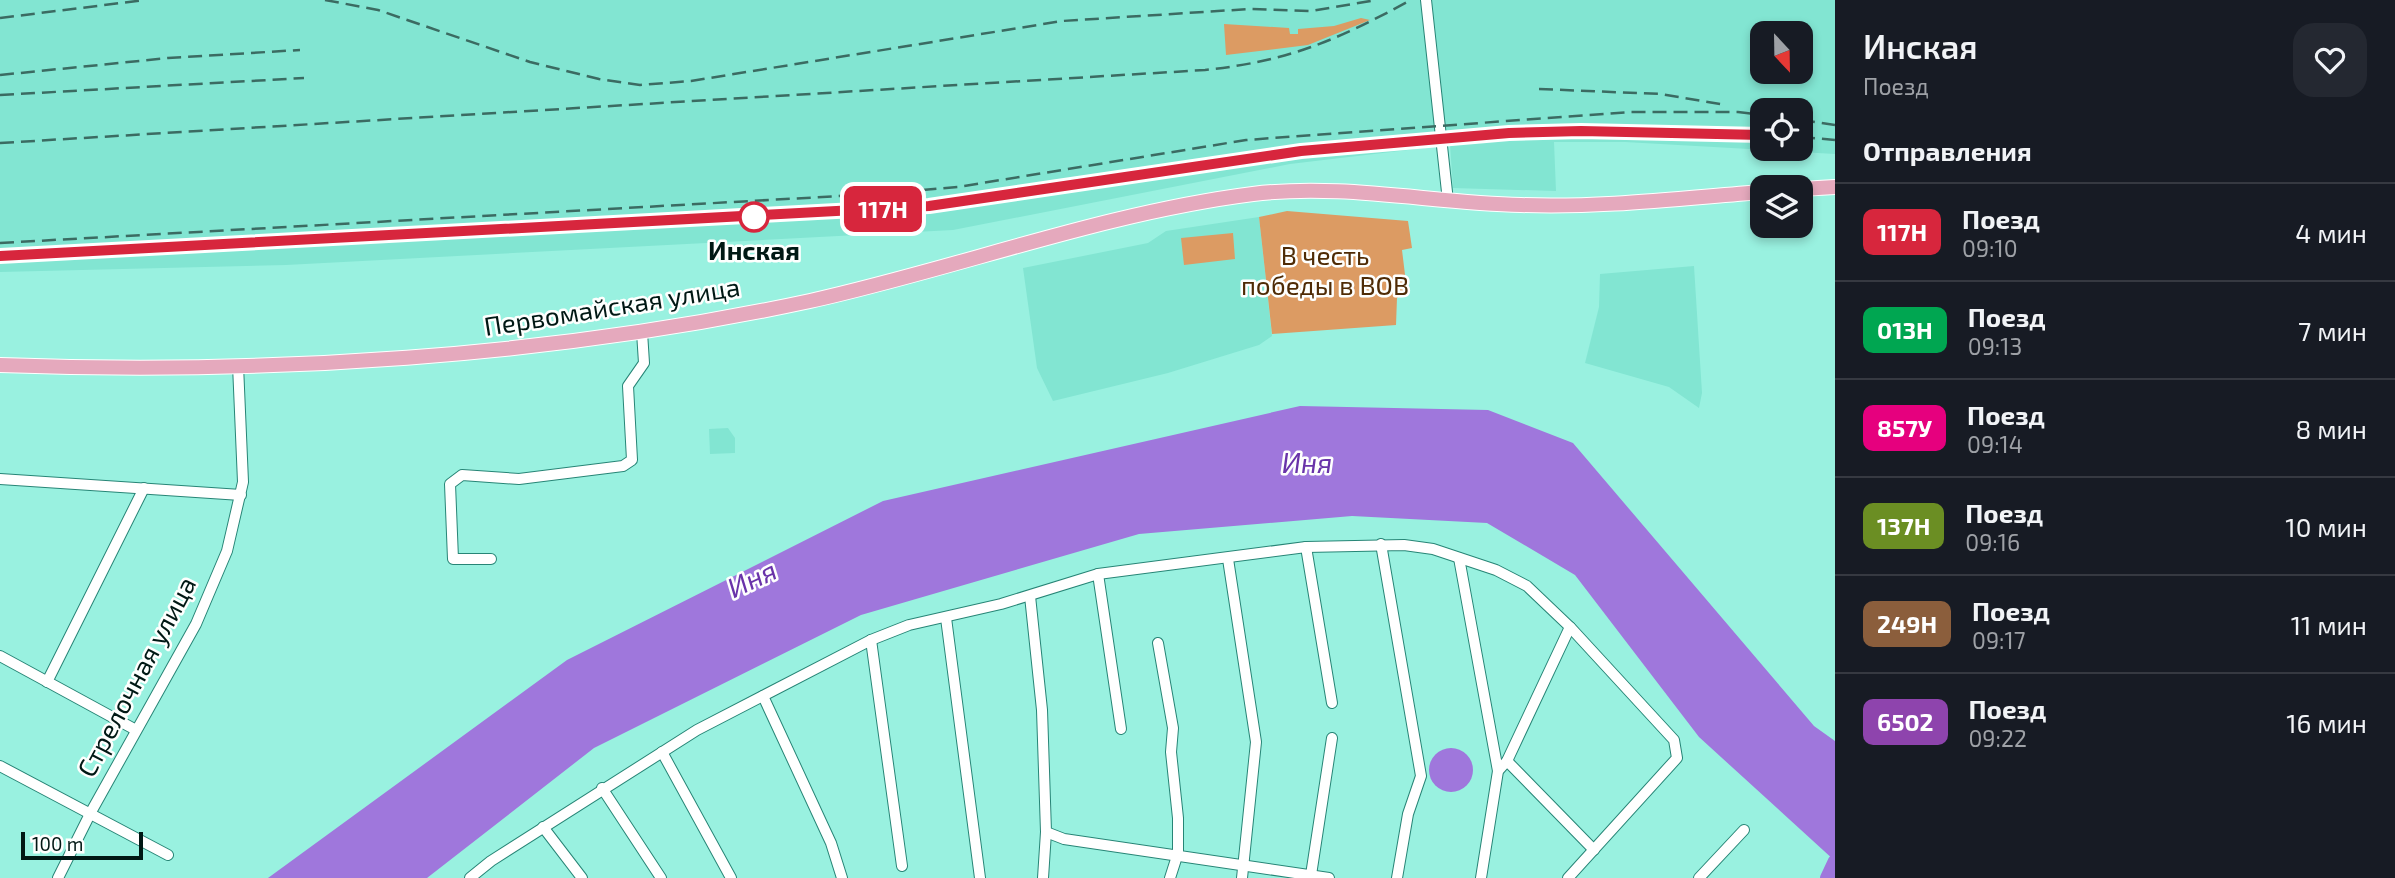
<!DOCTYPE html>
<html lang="ru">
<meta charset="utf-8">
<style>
:root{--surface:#171b24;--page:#242831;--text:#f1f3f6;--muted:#9ea1a6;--line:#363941}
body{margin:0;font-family:"Exo 2",sans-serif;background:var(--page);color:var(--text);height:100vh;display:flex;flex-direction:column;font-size:26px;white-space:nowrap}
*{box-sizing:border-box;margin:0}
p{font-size:23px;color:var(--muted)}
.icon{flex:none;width:38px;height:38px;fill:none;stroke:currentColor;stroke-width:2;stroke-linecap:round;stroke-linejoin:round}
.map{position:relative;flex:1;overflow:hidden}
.details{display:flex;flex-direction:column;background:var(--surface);width:560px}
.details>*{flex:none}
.badge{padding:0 14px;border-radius:10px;font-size:24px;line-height:46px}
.needle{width:46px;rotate:158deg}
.controls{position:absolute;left:1750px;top:21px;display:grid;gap:14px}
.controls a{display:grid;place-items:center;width:63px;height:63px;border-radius:14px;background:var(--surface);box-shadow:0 4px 10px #0003;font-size:35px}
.scale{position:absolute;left:21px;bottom:18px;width:122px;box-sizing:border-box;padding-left:7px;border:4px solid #001814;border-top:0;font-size:19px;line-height:24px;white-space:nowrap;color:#001814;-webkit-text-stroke:5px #fefffe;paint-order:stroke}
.map>.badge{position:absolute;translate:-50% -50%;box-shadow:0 0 0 4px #fff}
h2{padding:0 28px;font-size:26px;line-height:63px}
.round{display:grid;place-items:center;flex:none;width:74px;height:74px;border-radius:21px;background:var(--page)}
.headline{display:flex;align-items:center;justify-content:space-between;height:119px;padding:0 28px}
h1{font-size:33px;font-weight:600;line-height:52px}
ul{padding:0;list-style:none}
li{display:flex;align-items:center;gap:21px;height:98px;padding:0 28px;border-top:2px solid var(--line)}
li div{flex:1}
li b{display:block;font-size:26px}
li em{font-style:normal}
li .badge{min-width:77px;font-weight:700;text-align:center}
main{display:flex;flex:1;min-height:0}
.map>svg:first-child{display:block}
</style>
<main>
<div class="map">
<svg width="1835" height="878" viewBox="0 0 1835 878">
<rect width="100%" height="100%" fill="#99f1e0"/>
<g fill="#82e5d2" fill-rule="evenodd">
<path d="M0 0H1835V154L1625 142H1554L1556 191 1453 188 1450 145 1290 164 953 230 286 265 0 272ZM1762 33H1801V72H1762ZM1762 110H1801V149H1762Z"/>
<path d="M1259 217 1272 336 1259 345 1168 373 1053 401 1037 368 1023 268 1148 243 1166 231Z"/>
<path d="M1694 266 1702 393 1699 408 1669 387 1585 363 1599 307 1600 274Z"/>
<path d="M728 428 735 438V453L710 454 709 429Z"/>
</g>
<g fill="#dc9b63">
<path d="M1361 18 1370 20 1308 45 1226 55 1224 24 1289 28 1290 34H1298V29L1334 26Z"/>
<path d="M1287 211 1408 221 1412 248 1402 250 1407 291 1397 298 1396 325 1272 334 1259 217Z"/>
<path d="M1233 233 1235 259 1184 265 1181 238Z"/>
</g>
<g fill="#9f77dc">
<path d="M1300 406 1488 410 1573 443 1814 726 1835 741V861L1699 737 1575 575 1487 523 1352 516 1139 534 861 615 594 748 427 878H268L567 660 883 501Z"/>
<circle cx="1451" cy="770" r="22"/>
</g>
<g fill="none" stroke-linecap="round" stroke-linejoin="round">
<path stroke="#9f77dc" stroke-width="14" d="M1827 878 1835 861"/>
<g stroke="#278576" stroke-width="12">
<g id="minor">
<path d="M1426 0 1448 201"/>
<path d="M0 479 241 495"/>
<path d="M1381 544 1421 776 1408 814 1397 878"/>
<path d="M1306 547 1332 703"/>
<path d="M1459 558 1498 771"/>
<path d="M491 559H453L450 484 462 475 519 479 623 466 632 460 628 386 644 363 642 332"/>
<path d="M1228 559 1256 742 1242 878"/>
<path d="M1098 574 1121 729"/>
<path d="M1030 596 1042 710 1046 832 1064 839 1329 878"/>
<path d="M946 618 980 878"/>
<path d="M871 640 902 866"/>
<path d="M1158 643 1173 728 1171 752 1178 818V853L1170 878"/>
<path d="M0 656 136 730"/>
<path d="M47 682 144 488"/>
<path d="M763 696 831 843 842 878"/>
<path d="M662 752 731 878"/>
<path d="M1507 761 1594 850"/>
<path d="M0 766 168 855"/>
<path d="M602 788 661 878"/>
<path d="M543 827 582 878"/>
<path d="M1311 875 1332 738"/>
<path d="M58 878 91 812 196 624 227 551 243 482 238 365"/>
<path d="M470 878 491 861 697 730 871 640 909 625 1001 604 1098 574 1306 547 1404 545 1433 549 1496 570 1527 586 1570 627 1674 740 1677 758 1568 878"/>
<path d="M1043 878 1046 832"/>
<path d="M1481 878 1498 771 1507 761 1570 627"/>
<path d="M1699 878 1744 830"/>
</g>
</g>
<g stroke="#fff" stroke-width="16">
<g id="major">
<path d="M1801 189 1835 187"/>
<path d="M0 365C265 375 550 357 810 301 958 268 1103 213 1253 194 1342 183 1432 203 1521 205 1601 208 1683 198 1762 192"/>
</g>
</g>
<use href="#minor" stroke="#fff" stroke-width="10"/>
<use href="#major" stroke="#e5a9bd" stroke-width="14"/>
<g stroke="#3b6b62" stroke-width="2.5" stroke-dasharray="14 7" stroke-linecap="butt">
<path d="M325 0 378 10 530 62 599 79 640 85 691 81 1062 21 1250 9 1311 11 1376 0"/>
<path d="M0 18 145 0"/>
<path d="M0 75 168 58 300 50"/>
<path d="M1539 89 1661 94 1726 105"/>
<path d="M0 95 304 78"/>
<path d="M1801 120 1835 125"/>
<path d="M1801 137 1835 140"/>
<path d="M0 143 1205 70C1290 61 1337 40 1411 0"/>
<path d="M0 243 876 194 958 187 1246 140 1631 112H1738L1762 115"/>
<path d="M0 256 929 206 1301 151 1509 133 1581 131 1762 135"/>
</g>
</g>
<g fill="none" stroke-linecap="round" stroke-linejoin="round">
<g stroke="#fff" stroke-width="16">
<path id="line" d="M0 256 929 206 1301 151 1509 133 1581 131 1762 135"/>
</g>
<use href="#line" stroke="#d7263d" stroke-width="10"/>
</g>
<circle fill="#fff" stroke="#d7263d" stroke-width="3.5" cx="754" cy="217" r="14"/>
<g text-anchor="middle" stroke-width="5" stroke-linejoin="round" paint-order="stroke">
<g font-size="26" font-weight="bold" fill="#001814" stroke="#fefffe">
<text x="754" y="260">Инская</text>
</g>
<g font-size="26" fill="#4f2b05" stroke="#fefffe">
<text x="1325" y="265">В честь<tspan x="1325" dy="30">победы в ВОВ</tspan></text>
</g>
<g font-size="26" fill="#001814" stroke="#fefffe">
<text transform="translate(612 307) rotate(-9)" y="9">Первомайская улица</text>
<text transform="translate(137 677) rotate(-62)" y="9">Стрелочная улица</text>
</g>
<g font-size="28" font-style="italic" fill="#6933a9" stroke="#fefffe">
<text x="1307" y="473">Иня</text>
<text transform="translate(752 579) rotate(-25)" y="10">Иня</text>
</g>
</g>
</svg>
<div class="controls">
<a><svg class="needle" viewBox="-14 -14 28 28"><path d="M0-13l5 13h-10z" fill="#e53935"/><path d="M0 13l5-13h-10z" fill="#9ea1a6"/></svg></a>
<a><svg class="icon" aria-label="locate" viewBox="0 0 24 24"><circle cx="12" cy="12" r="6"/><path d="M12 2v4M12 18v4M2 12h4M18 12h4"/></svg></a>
<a><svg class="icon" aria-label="layers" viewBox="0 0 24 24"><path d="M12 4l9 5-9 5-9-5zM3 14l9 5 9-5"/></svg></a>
</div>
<div class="scale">100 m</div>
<b class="badge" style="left:883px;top:209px;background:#d7263d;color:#fff">117Н</b>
</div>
<section class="details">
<div class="headline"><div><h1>Инская</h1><p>Поезд</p></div><a class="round"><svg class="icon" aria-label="heart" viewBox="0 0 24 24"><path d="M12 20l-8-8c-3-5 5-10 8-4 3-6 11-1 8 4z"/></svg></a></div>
<h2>Отправления</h2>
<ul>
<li><span class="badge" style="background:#d7263d;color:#fff">117Н</span><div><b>Поезд</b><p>09:10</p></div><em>4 мин</em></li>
<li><span class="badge" style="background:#00a651;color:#fff">013Н</span><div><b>Поезд</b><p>09:13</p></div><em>7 мин</em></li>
<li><span class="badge" style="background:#e6007e;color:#fff">857У</span><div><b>Поезд</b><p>09:14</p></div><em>8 мин</em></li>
<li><span class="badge" style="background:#6b8e23;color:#fff">137Н</span><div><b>Поезд</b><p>09:16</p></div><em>10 мин</em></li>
<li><span class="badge" style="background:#8b5e3c;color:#fff">249Н</span><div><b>Поезд</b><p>09:17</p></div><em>11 мин</em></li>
<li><span class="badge" style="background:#8e44ad;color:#fff">6502</span><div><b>Поезд</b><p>09:22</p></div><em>16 мин</em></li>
</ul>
</section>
</main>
